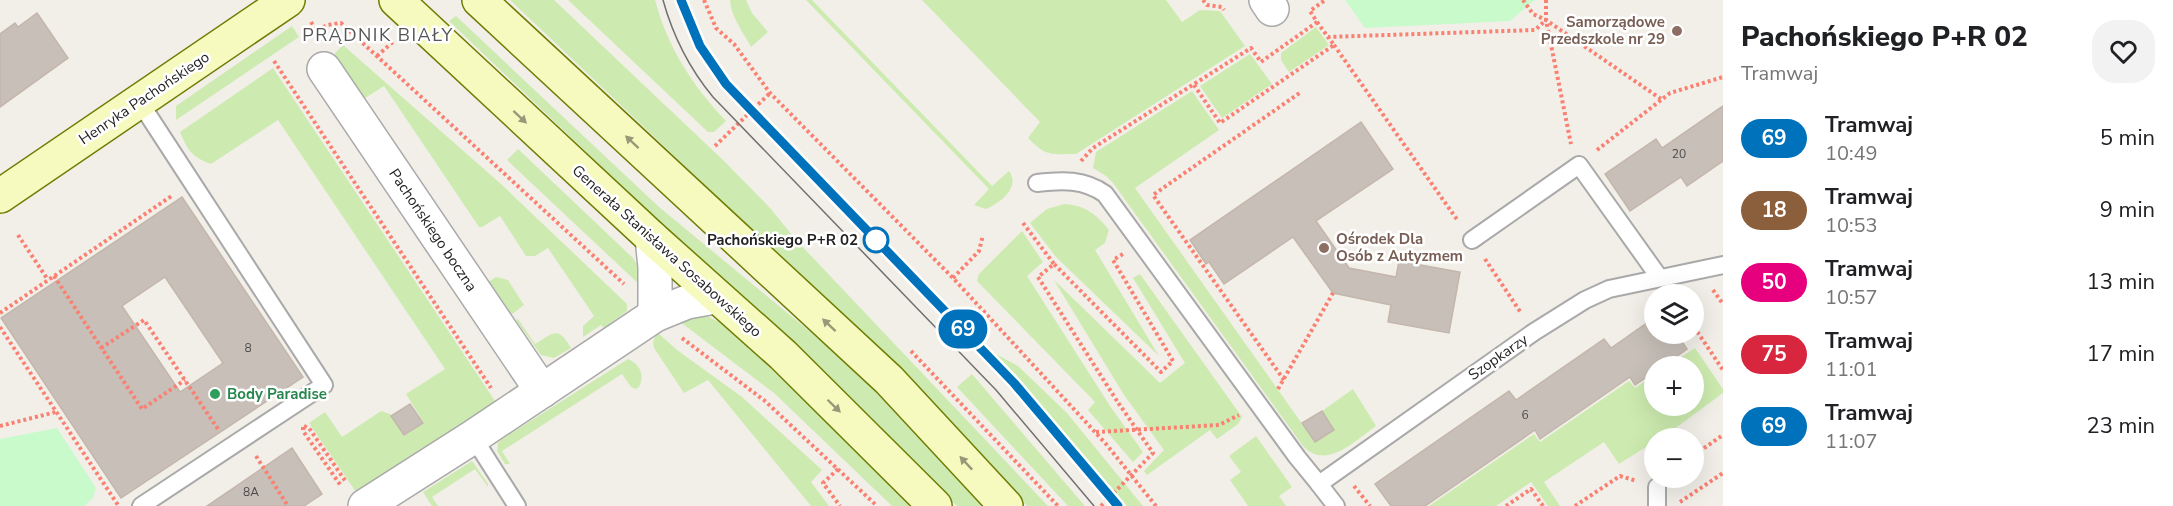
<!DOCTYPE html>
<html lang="pl">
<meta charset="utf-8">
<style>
:root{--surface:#fff;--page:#f2f2f2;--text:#202124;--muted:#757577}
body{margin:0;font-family:"Nunito Sans",sans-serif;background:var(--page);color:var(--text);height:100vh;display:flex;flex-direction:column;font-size:22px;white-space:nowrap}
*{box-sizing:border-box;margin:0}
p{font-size:20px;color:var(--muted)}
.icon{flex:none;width:33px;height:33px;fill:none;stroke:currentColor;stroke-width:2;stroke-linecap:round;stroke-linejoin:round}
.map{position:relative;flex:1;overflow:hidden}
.details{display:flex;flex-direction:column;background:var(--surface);width:450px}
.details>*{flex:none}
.badge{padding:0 12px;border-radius:20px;font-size:21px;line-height:39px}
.buttons{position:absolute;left:1644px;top:284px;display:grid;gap:12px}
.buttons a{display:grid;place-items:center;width:60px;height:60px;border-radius:50%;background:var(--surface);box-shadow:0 6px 24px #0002;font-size:30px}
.map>.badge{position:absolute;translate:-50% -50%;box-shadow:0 0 0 3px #fff}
.round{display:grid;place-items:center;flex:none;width:63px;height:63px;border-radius:24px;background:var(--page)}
.summary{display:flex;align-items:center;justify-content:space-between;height:102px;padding:0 18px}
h1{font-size:28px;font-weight:800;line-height:45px}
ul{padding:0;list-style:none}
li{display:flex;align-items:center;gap:18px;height:72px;padding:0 18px}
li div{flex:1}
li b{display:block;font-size:22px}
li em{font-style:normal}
li .badge{min-width:66px;font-weight:700;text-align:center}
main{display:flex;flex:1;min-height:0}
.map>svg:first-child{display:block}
</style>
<main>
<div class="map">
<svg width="1723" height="506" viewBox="0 0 1723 506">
<rect width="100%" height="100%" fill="#f2efe9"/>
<g fill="#cdebb0">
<path d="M510 0H554L724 161 770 208 797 241 1048 506H1027L882 353Z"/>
<path d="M568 0H655C668 48 692 85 726 121L714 132H708Z"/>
<path d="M730 0H746L752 13 768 32 751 47C743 32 731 17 730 0Z"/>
<path d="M806 0H812L992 186 1009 171C1021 187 1000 203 986 209L974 205 989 189Z"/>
<path d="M922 0H1166L1182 22 1200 10 1220 11 1245 46 1076 154C1051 154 1046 157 1028 138L1040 122Z"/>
<path d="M456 16 659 207 848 363 984 506H957L449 21Z"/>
<path d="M292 26 299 37 176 120V106Z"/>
<path d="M1316 27 1329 45 1289 72 1281 60V53Z"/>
<path d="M343 45 501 184 627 304V311L604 328 601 325 583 337V326L594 316 548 248 535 256H526L500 216 482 227H479L384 86 362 100 336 62 335 53Z"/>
<path d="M1250 54 1272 84 1222 118 1200 86Z"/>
<path d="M273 68 497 404 358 495 309 423 325 412 342 437 381 411 390 414 404 436 424 423 406 394 445 369 278 120 211 164C192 157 188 151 180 132Z"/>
<path d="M1192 91 1219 130 1135 188 1315 442 1334 429 1322 411 1353 389 1376 426C1356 440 1326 471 1303 446L1113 183 1106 176 1093 168 1096 152Z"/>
<path d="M518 149 633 258 638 266 643 288 507 160Z"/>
<path d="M1064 204C1085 205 1096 214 1109 230L1105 243 1095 250 1159 356 1056 257 1030 223 1047 209Z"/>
<path d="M1022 231 1043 262 1027 276 1110 406 1143 452 1133 462 1088 410 1095 402 977 281 979 274Z"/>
<path d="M1140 274 1242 417 1238 424 1217 439 1210 430 1147 475 1144 471 1164 450 1124 395 1054 280 1160 383 1185 363 1133 278Z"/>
<path d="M496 277 508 280 524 305 507 318 487 283Z"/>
<path d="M703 314 721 323 835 427 914 506H892L774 393 675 318Z"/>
<path d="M518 319 535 344C553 333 558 325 571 348L554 358 541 355 516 320Z"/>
<path d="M657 332 677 350 742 397 822 470 811 482 829 506H811L708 380 684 393 654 348 653 342Z"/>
<path d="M1695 348 1723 389V393L1662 438H1654V442L1619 464 1604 442 1544 482 1560 506H1548L1531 482 1496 506H1429L1534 434 1540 442 1629 381 1635 388 1654 375V405H1694V366H1668Z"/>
<path d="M994 353 1018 366 1067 413 1143 506H1127Z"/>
<path d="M628 359C640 364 645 375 639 387L636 389 631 387 622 374 502 451 510 464H505L497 451 498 443 502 439Z"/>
<path d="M972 374 1085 506H1068L957 387Z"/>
<path d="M1256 436 1292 487 1279 496 1286 506H1248L1230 480 1241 472 1229 456Z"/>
<path d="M472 461 488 484V487L475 469 432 497 438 506H432L423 492Z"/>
</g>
<g fill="#c8facc">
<path d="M1345 0H1535L1510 21 1365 28Z"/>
<path d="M57 428 96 488 93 498 84 506H0V439Z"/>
</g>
<g fill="#c7bfb8" stroke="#c4b6ab" stroke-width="1.5" fill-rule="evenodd">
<path d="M37 13 68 58 0 107V34L15 23 18 27Z"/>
<path d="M1723 106V161L1687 186 1681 177 1630 211 1605 174 1656 139 1662 148Z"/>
<path d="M1361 122 1393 169 1316 221 1349 268 1396 277 1399 261 1460 272 1449 333 1388 322 1391 305 1333 293 1293 237 1224 284 1209 262 1206 264 1190 240Z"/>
<path d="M182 197 303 377 121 498 1 318ZM165 277 223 363 180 392 122 306Z"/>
<path d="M1654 318V333H1676L1687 349 1663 366H1654V372L1635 385 1630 377 1540 439 1535 430 1425 506H1391L1375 484 1509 391 1516 400 1604 339 1611 348Z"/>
<path d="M410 404 423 423 404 435 391 416Z"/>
<path d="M1322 411 1334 430 1315 442 1302 423Z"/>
<path d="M292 448 322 494 304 506H207Z"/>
</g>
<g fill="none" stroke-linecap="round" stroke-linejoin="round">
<g stroke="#a9a9a9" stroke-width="20">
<g id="lane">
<path d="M139 101 324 385 141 506"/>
<path d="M1037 183C1062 180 1084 179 1105 194L1297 457 1319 484"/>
<path d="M1472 240 1579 165 1659 277"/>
<path d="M473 437 517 506"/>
<path d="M1657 487V506"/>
<path d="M1336 506 1319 484 1534 332 1585 300 1609 289 1723 265"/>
</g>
</g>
<g stroke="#a9a9a9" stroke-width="36">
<g id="street">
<path d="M1266 0 1272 9"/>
<path d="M324 69 542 391"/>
<path d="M652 238 655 267V315"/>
<path d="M365 506 473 437 655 315 687 302 715 297"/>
</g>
</g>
<g stroke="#707d05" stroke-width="36">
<g id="secondary">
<path d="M396 0 652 238 783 355 935 506"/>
<path d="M479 0 889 380 1006 506"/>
<path d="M0 196 288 0"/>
</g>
</g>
<g stroke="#fa8072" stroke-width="4" stroke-dasharray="3 3" stroke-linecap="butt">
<path d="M704 0 716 28 734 44 770 93 953 278 1106 444 1156 506"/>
<path d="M1203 0 1207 5 1222 7 1224 10"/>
<path d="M1523 0 1533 14 1546 20 1661 99"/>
<path d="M1546 0V20L1571 144"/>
<path d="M311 22 317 31 327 25 341 23 624 284"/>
<path d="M1317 22 1328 37 1535 30 1546 20"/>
<path d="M1334 45 1458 221"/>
<path d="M377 56 394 41"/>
<path d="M274 61 491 388"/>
<path d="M1194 85 1220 123 1334 45 1328 37"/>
<path d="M715 146 770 93"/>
<path d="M1597 150 1670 93 1723 77"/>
<path d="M1081 161 1093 148 1251 48 1261 62 1317 22 1310 11 1325 0"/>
<path d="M1023 223 1054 264"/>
<path d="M18 235 48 280"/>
<path d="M1485 259 1521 313"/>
<path d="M54 276 142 409 185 380"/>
<path d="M953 278 979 251 983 235"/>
<path d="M1713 290 1723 304"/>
<path d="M0 313 173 195"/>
<path d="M0 327 118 505"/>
<path d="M1694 327 1723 370"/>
<path d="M682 338 765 401 877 506"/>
<path d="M101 348 144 320 218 429"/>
<path d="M911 351 1058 506"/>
<path d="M1284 380 1153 195 1301 92"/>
<path d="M1278 389 1333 293"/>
<path d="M1117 401 1038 277 1054 264 1161 372 1173 361 1113 260 1123 254"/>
<path d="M0 426 56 412"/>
<path d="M304 426 309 428 346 482"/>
<path d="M303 427V431L341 486"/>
<path d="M1096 432 1219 425 1239 415"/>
<path d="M1694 455 1723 435"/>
<path d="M256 456 288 506"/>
<path d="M838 469 823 483 840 506"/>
<path d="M1354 486 1370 506"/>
<path d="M1680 502 1723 473"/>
<path d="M1506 506 1531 489 1543 506"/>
<path d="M1575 506 1620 476 1637 481"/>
</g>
<use href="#lane" stroke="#fff" stroke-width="16"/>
<use href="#street" stroke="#fff" stroke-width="33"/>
<use href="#secondary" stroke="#f7fabf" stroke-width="33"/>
<g stroke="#707070" stroke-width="1.5">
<path d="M663 0C673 36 689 68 713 97L996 390 1094 506"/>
<path d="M681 0 700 46 726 84 1014 383 1118 506"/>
</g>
<path stroke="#fa8072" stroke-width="4" stroke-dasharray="3 3" stroke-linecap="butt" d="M1101 506 1153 453 1117 401"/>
</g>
<defs><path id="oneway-solid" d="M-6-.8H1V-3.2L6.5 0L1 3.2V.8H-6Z" transform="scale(1.5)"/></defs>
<g fill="#979978">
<use href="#oneway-solid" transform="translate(520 117) rotate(43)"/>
<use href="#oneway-solid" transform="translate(632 142) rotate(-137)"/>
<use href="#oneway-solid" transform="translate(829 325) rotate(-137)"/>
<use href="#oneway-solid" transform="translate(834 406) rotate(44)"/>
<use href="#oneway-solid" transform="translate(966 463) rotate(-133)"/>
</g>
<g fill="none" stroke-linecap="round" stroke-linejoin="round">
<g stroke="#fff" stroke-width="14">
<path id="line" d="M681 0 700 46 726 84 1014 383 1118 506"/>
</g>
<use href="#line" stroke="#0072bc" stroke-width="9"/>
</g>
<g fill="#8d6e63" stroke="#fff" stroke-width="2">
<circle cx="1677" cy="31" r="6"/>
<circle cx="1324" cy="248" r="6"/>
</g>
<circle fill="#fff" stroke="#0072bc" stroke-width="3" cx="876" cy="240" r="12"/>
<circle fill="#2e9e5b" stroke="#fff" stroke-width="2" cx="215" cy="394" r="6"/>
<g text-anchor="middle" stroke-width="5" stroke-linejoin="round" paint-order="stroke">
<g font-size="12" fill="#4b4948">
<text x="1679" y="158">20</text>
<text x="248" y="352">8</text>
<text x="1525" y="419">6</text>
<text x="251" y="496">8A</text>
</g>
<g font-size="15" font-weight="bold" fill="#785e54" stroke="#fff" text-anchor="end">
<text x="1665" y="27">Samorządowe<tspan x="1665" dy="17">Przedszkole nr 29</tspan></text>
<text x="1336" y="244" text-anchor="start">Ośrodek Dla<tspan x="1336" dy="17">Osób z Autyzmem</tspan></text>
</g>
<g font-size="15" fill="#222" stroke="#fff">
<text transform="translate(144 98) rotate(-34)" y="5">Henryka Pachońskiego</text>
<text transform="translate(433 230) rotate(56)" y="5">Pachońskiego boczna</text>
<text transform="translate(667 251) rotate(42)" y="5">Generała Stanisława Sosabowskiego</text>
<text transform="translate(1498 357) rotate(-35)" y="5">Szopkarzy</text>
</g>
<g font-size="15" font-weight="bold" fill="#222" stroke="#fff" text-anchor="end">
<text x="858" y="245">Pachońskiego P+R 02</text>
</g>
<g font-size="15" font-weight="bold" fill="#27864d" stroke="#fff" text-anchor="start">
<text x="227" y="399">Body Paradise</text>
</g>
<g font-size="18" letter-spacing="1.5" fill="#555" stroke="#fff">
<text x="378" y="41">PRĄDNIK BIAŁY</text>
</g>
</g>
</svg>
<div class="buttons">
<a><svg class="icon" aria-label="layers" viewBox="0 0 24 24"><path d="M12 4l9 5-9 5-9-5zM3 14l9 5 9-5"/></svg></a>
<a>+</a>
<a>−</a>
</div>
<b class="badge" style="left:963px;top:329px;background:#0072bc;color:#fff">69</b>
</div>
<section class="details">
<div class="summary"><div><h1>Pachońskiego P+R 02</h1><p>Tramwaj</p></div><a class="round"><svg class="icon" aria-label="heart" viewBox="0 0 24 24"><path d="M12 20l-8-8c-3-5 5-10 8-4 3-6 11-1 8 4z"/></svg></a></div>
<ul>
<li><span class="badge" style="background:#0072bc;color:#fff">69</span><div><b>Tramwaj</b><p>10:49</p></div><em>5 min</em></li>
<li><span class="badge" style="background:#8b5e3c;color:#fff">18</span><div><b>Tramwaj</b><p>10:53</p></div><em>9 min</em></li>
<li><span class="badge" style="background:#e6007e;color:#fff">50</span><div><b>Tramwaj</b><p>10:57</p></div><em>13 min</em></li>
<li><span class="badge" style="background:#d7263d;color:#fff">75</span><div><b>Tramwaj</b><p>11:01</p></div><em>17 min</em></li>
<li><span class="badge" style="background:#0072bc;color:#fff">69</span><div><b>Tramwaj</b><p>11:07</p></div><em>23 min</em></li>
</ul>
</section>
</main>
